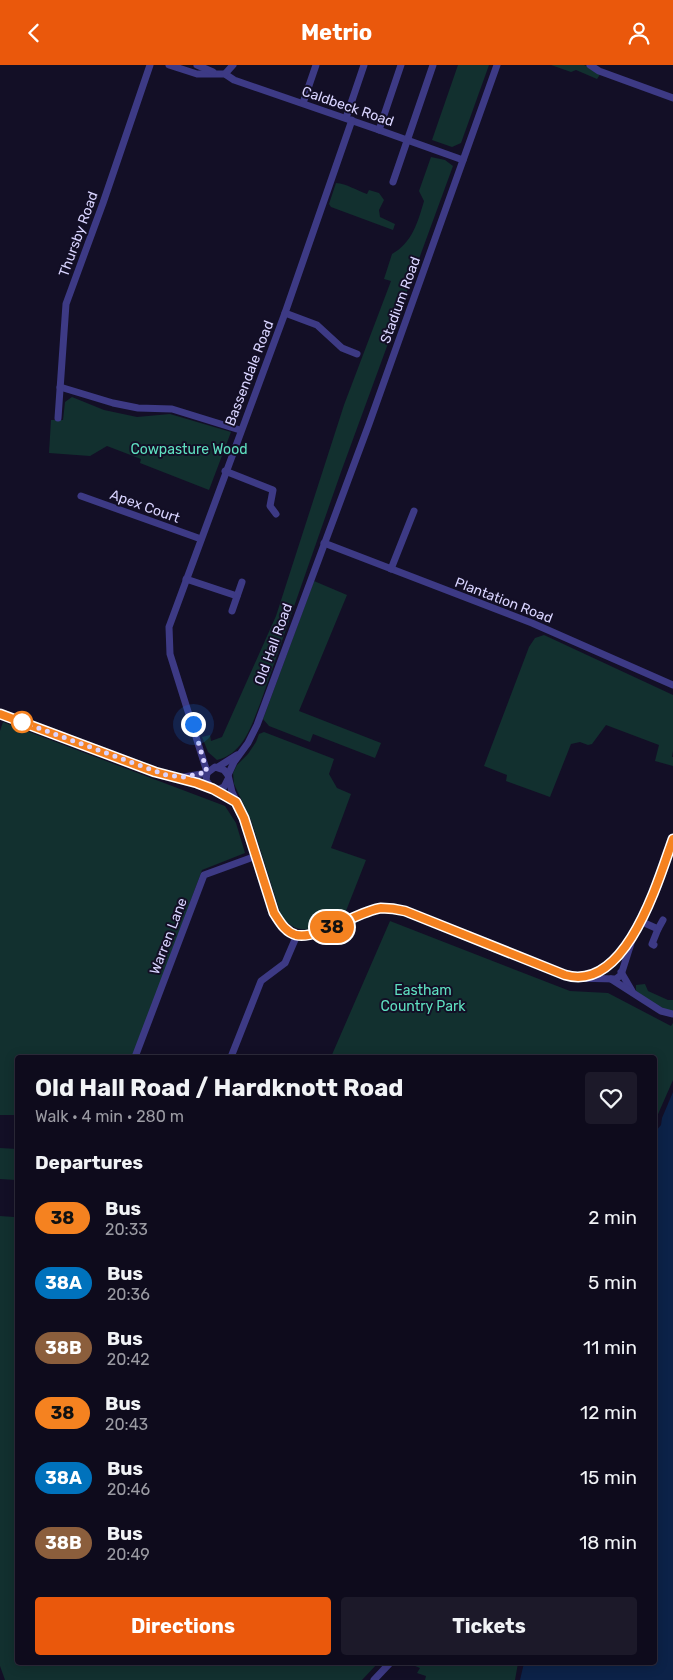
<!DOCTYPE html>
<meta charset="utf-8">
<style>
:root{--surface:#0e0b1c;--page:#1c1929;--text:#f1f3f6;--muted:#9b9ba3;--line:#2e2b3b;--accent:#ea580c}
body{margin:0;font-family:Rubik,sans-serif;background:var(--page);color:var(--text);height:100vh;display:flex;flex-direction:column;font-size:19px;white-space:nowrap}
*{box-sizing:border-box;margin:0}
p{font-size:16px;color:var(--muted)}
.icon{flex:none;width:28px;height:28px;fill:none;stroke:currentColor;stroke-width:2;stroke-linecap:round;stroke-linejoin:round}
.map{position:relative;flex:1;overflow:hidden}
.sheet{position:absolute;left:15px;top:990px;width:642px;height:610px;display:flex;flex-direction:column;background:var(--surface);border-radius:5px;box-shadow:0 2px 12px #0003,0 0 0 1px var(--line)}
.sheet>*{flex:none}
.badge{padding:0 10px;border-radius:16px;font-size:18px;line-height:32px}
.you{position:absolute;width:25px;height:25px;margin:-12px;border:4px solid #fff;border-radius:50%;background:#1a73e8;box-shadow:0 0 0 8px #1a73e833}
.map>.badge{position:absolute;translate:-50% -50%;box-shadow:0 0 0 2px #fff}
h2{padding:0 20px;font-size:19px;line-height:45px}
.round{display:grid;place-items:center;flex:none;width:52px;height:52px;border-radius:5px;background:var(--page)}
.head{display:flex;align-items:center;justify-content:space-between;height:85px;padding:0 20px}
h1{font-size:24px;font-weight:700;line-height:38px}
.action{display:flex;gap:10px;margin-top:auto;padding:10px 20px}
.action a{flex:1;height:58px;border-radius:5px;background:var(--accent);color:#fff;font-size:20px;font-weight:700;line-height:58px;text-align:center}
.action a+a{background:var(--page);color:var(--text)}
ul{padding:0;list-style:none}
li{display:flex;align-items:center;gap:15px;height:65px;padding:0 20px}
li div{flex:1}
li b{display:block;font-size:19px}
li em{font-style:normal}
li .badge{min-width:55px;font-weight:700;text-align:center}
header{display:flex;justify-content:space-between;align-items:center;height:65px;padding:0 20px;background:var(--accent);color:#fff;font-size:22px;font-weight:700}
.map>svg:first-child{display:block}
</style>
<header><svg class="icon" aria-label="back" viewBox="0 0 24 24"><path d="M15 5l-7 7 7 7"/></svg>Metrio<svg class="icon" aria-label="person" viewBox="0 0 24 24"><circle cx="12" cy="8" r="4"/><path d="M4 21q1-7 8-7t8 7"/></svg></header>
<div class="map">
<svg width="673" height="1615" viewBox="0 0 673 1615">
<rect width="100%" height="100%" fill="#130f26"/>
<g fill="#12302f">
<path d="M458 0H489L461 78 452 82 432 75Z"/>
<path d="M551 0H584L601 8 597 14 576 5 571 7Z"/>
<path d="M431 92 445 95 453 101 341 407 260 639C251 661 244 688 217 695L208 687 202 672 210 670 211 676 222 672 276 551 344 340 391 216 384 214 392 189C412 178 418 157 424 136L419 126Z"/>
<path d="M336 118C347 119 356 125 367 129L369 125 379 128 384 135 379 145 380 152 395 159 393 165 331 142 329 139Z"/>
<path d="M72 332 104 345 137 352 170 349 231 367 209 425 140 398 141 394 107 381 90 391 49 388 51 355H63L65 337Z"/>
<path d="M314 516 347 530 299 646 381 678 375 693 313 669 310 677 269 661 263 654Z"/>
<path d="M544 570 673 630V686L672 692H673V701L655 696 659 680 606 660 592 679 588 680 580 677 571 679 550 732 506 716 507 710 484 701 529 582 535 573Z"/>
<path d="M3 657 225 741 236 758 245 788 202 805 133 992H18L17 1050H0V666Z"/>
<path d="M264 667 334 694 329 709 337 723 351 729 331 783 366 795 344 851C321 861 299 876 281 850L251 755 234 719 233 708 237 700 248 689 256 677 259 669Z"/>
<path d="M390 856 570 926 608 928 671 961 673 958V1015L655 1056V992H331Z"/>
<path d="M645 919 648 926 668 935H673V948L653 939 636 927V920Z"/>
<path d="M0 1083 17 1084 16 1115 0 1114Z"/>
<path d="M15 1144H18V1598H378L362 1615H5L0 1601V1151L14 1152Z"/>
<path d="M408 1598H518L515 1615H425L426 1611 417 1608 420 1603Z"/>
</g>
<path fill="#0c2248" d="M673 1027V1615H520L524 1598H655V1067L661 1060 662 1053Z"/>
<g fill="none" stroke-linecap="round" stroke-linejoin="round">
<g stroke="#3d3a85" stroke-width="7">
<path d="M169 0 197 9H225L234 15 379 65 463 95"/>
<path d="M197 0 213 7"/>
<path d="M590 0 599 6 673 33"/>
<path d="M225 9 233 0"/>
<path d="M303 38 316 0"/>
<path d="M346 53 364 0"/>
<path d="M379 65 401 0"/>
<path d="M393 117 433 0"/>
<path d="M285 248 317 260 342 283 357 289"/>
<path d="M60 322 113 338 138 343 172 344 240 365"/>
<path d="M58 353 66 239 103 138 150 0"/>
<path d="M225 406 273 425 270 441 276 449"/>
<path d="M81 431 201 474"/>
<path d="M324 478 532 558 673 620"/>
<path d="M391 504 414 446"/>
<path d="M186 514 237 531"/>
<path d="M232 546 242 517"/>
<path d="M0 649 166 710 197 718 213 724 217 725 224 722 228 714"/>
<path d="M218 702 237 690"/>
<path d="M207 707 170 589 169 562 285 248 352 55"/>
<path d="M228 710 234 697 248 678 257 660 369 359 497 0"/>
<path d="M184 712 207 708"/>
<path d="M212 724 206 715 207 708 215 702 224 705 228 710 232 727 244 753 274 848C280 857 285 867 296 870 318 875 358 846 381 843 389 842 397 844 405 846L565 910 573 913 616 914 621 910 633 872 661 809 673 774"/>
<path d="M214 724 230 732 237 738"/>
<path d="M640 856 658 864 663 855"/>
<path d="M654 880 652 879 658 864"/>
<path d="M621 907 632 926"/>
<path d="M586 911C604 905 617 894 628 879"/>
<path d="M611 914 661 946 673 949"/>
<path d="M135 992 204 810 256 791"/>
<path d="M231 992 261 916 285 898 297 870"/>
<path d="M374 1615 390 1598"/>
</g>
</g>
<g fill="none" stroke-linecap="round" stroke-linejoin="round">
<g stroke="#fff" stroke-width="11">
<path id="line" d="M0 649 155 707 197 718 213 724 236 737 244 753 274 848C280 857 285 867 296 870 318 875 358 846 381 843 389 843 397 844 405 846L565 910C626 928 658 816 673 774"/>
</g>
<use href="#line" stroke="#f58220" stroke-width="8"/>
<path stroke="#d9d4ff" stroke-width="5" stroke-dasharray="0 9" d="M22 657 166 710 184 712 207 707 193 659"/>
</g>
<circle fill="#fff" stroke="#f58220" stroke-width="2.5" cx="22" cy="657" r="10"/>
<g text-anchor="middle" stroke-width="4" stroke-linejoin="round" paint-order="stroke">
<g font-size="14" fill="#d9d4ff" stroke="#130f26">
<text transform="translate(348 41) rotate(19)" y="5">Caldbeck Road</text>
<text transform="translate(78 169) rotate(-70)" y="5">Thursby Road</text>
<text transform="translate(400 235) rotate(-70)" y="5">Stadium Road</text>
<text transform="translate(249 308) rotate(-69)" y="5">Bassendale Road</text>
<text transform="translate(145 441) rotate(20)" y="5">Apex Court</text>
<text transform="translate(504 535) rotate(21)" y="5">Plantation Road</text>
<text transform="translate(273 579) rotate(-70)" y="5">Old Hall Road</text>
<text transform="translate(168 871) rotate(-69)" y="5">Warren Lane</text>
</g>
<g font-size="14" fill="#5fe0c0" stroke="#130f26">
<text x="189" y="389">Cowpasture Wood</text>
<text x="423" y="930">Eastham<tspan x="423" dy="16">Country Park</tspan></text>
</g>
</g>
</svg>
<div class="you" style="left:193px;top:659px"></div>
<b class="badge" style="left:332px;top:862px;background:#f58220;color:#111">38</b>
<section class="sheet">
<div class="head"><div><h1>Old Hall Road / Hardknott Road</h1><p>Walk · 4 min · 280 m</p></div><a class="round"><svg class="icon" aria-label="heart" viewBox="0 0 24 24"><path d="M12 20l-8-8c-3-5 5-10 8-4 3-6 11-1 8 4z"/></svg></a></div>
<h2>Departures</h2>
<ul>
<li><span class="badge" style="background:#f58220;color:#111">38</span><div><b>Bus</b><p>20:33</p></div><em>2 min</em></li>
<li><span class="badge" style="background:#0072bc;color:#fff">38A</span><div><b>Bus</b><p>20:36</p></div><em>5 min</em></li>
<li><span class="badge" style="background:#8b5e3c;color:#fff">38B</span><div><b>Bus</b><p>20:42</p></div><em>11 min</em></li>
<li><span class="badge" style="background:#f58220;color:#111">38</span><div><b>Bus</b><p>20:43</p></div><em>12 min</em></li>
<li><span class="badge" style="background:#0072bc;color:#fff">38A</span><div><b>Bus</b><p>20:46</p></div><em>15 min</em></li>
<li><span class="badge" style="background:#8b5e3c;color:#fff">38B</span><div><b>Bus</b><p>20:49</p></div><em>18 min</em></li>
</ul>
<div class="action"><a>Directions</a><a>Tickets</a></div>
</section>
</div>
